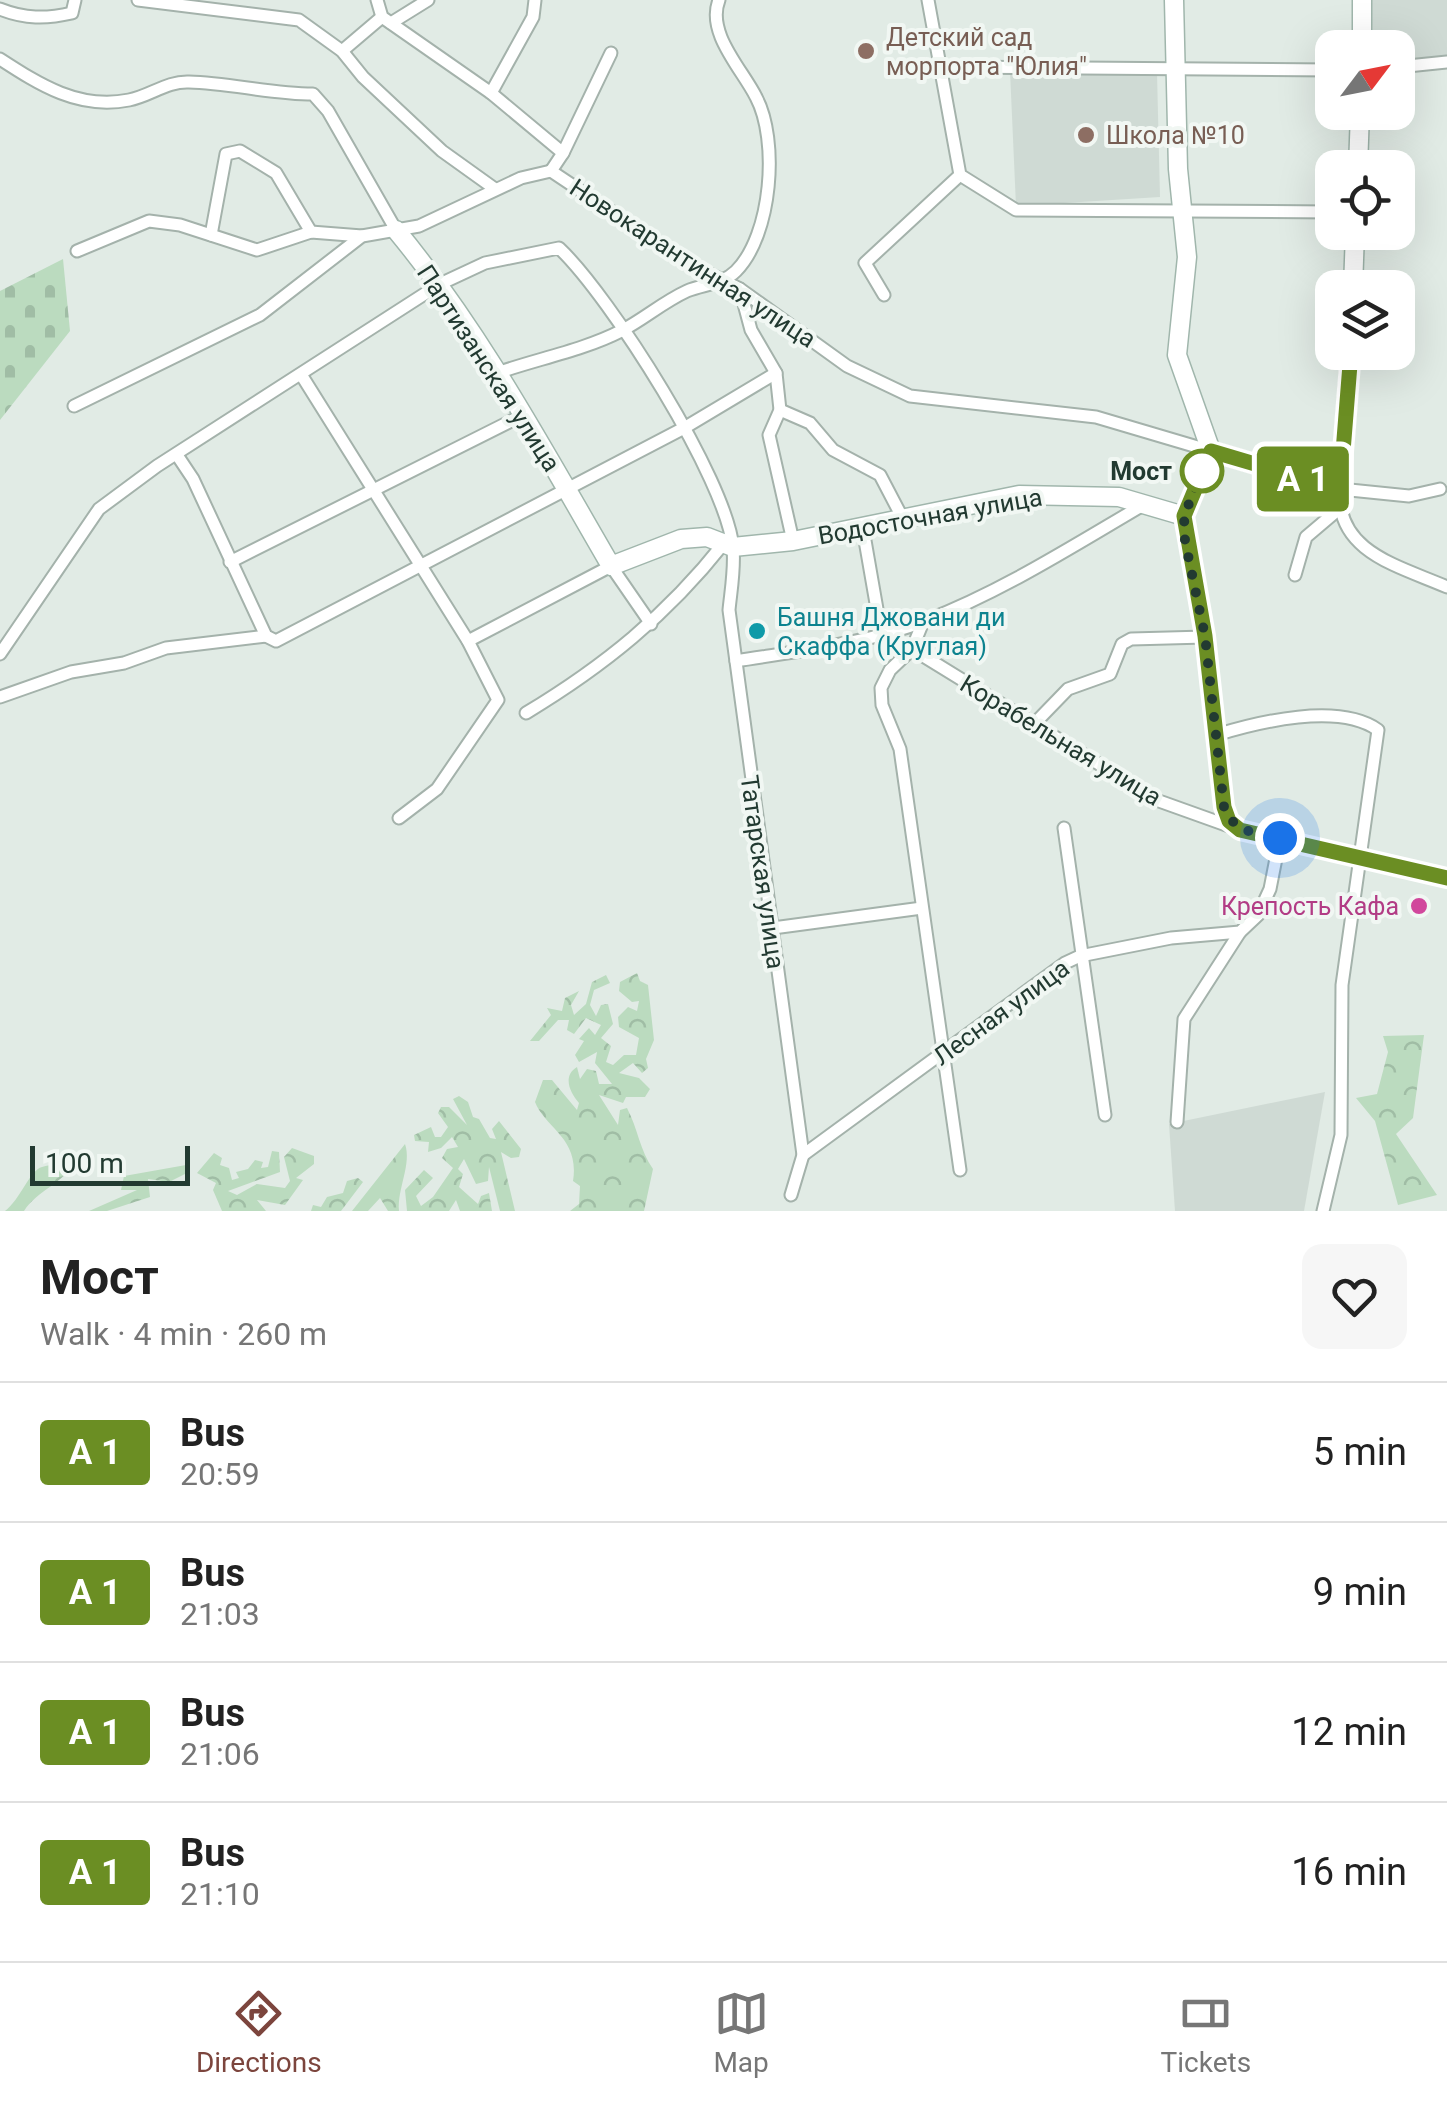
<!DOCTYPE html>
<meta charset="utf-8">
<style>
:root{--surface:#fff;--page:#f6f6f6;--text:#222;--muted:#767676;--line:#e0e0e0;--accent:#7c453d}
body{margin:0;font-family:Roboto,sans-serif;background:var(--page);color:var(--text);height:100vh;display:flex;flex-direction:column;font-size:38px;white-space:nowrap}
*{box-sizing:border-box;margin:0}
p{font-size:32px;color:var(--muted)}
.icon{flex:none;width:55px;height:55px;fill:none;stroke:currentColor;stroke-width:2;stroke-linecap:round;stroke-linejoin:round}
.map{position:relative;height:1211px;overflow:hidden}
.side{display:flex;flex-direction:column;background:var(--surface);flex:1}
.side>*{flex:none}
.badge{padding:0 20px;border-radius:8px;font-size:35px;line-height:65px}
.needle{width:65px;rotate:58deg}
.controls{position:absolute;left:1315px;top:30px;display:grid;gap:20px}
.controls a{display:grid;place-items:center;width:100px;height:100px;border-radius:20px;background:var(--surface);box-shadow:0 10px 40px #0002;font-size:50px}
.scale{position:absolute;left:30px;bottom:25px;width:160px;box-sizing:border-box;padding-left:10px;border:5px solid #223a31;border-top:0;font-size:28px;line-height:35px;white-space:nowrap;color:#223a31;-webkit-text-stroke:8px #f1f7f3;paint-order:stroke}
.you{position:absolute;width:50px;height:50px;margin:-25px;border:8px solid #fff;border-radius:50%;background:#1a73e8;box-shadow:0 0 0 15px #1a73e833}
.map>.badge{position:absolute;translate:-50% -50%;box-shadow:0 0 0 5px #fff}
.round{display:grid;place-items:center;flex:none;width:105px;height:105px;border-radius:20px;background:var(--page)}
.head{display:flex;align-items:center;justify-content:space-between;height:170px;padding:0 40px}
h1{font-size:48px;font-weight:700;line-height:75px}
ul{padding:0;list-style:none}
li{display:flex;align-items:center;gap:30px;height:140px;padding:0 40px;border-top:2px solid var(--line)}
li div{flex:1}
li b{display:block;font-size:38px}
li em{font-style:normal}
li .badge{min-width:110px;font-weight:700;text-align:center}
.tab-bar{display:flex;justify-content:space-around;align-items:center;height:140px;border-top:2px solid var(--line);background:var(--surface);font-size:28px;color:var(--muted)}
.tab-bar a{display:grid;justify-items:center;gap:5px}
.tab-bar .current{color:var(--accent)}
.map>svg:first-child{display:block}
</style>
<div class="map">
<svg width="1447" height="1211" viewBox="0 0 1447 1211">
<defs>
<pattern id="forest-crowns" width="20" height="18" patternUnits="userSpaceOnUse" patternTransform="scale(2.5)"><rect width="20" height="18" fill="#bbdbbf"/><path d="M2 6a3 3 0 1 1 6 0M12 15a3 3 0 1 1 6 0" fill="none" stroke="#a0bda5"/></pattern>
<pattern id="cemetery-stones" width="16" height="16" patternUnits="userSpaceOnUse" patternTransform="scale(2.5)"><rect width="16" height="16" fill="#bbdbbf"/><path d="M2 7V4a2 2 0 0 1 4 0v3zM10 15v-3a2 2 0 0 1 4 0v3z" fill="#a0bda5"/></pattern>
</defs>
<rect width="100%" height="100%" fill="#e1ebe5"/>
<g fill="#cfdad4">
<path d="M1371 0H1447V67L1398 72V48L1373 47Z"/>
<path d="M1010 71 1157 73 1160 197 1016 206Z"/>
<path d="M1325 1092 1304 1211H1175L1169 1124Z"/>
</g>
<g fill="url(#forest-crowns)">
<path d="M637 973 640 981 648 985 654 1040 646 1059 648 1068 642 1073 633 1063 619 1073 639 1078 650 1089 645 1097H626L623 1103 599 1095 618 1125 620 1110 627 1108C638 1129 640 1151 653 1169L644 1211H570L579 1204 580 1186 573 1181C580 1138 545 1128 535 1102L543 1080H552L577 1110 579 1103C570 1093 562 1076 577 1067L580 1079 587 1069 596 1071 599 1084H612L595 1063 597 1052 579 1062 575 1055 584 1041 579 1039 589 1028 595 1035 601 1025 586 1018 574 1034 567 1030 569 1020H558L539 1041H530L551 1015 547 1008 562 1011 565 998 579 991 571 1005 574 1015 586 1004 592 982 606 975 610 983 594 990 590 1005 596 1016 601 1005 608 1004 613 1024 601 1038 611 1046 606 1062 613 1065 624 1055H636L639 1038 619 1027 618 1017 628 1007 637 1011 639 1001 632 1002 619 991 620 982Z"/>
<path d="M1424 1035 1413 1118 1396 1134 1437 1195 1398 1205 1375 1121 1356 1098 1377 1094 1388 1052 1383 1036Z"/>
<path d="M459 1096 468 1102 473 1117 479 1119 490 1138 496 1139 492 1129 499 1121 521 1149 519 1157 511 1158 501 1152 515 1211H500L489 1167 488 1181 476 1184 464 1159 458 1169 463 1174 459 1187 478 1204 481 1196 489 1193 492 1211H460L456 1200 449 1211H407L405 1190 424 1170 433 1178 416 1196 421 1206 433 1197 453 1168 442 1158 447 1149 458 1147 452 1137 441 1148 428 1152 429 1142 415 1141 414 1135 431 1127 435 1137H441L448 1127 438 1113 441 1107H449L467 1125 453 1099Z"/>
<path d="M405 1144C412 1164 397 1189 399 1211H388L380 1198 368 1211H352Z"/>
<path d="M292 1148 314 1156V1164L296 1178 303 1180 285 1205 257 1200 266 1211H222L213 1190 216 1183 197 1173 214 1153 222 1158 220 1165 229 1168 232 1180 239 1178 236 1172 248 1169 255 1160 263 1162 261 1168 268 1167 272 1151 279 1152 280 1172 228 1191 237 1195 257 1184 285 1188 290 1181 284 1157Z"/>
<path d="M75 1161C65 1183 37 1190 24 1211H5C20 1200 30 1170 42 1167 51 1164 64 1164 75 1161Z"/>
<path d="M186 1165 185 1174 169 1182 148 1179 150 1197 107 1211H89L137 1190H121L124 1176Z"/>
<path d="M358 1178 363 1182 341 1211H311L313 1205 321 1207 327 1197 343 1193 347 1181Z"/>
</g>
<path fill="url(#cemetery-stones)" d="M63 259 70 331 0 420V291Z"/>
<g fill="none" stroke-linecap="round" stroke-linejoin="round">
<g stroke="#a4b2ab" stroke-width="15">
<g id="street">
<path d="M138 0 299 20 342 51 363 77 442 151 495 189"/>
<path d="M377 0 382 17 491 93 563 153 551 171"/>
<path d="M928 0 960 175 1016 210 1332 212"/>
<path d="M0 9C25 19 46 19 72 13L75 0"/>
<path d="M391 23 428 0"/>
<path d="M342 51 382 17"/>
<path d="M0 59C40 85 79 110 129 100 150 96 167 81 189 82 230 83 271 94 313 94L328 111 396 230"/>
<path d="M943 67 1332 70"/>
<path d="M1398 67 1447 62"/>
<path d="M491 93 533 17 535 0"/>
<path d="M563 153 611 53"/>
<path d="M551 171 692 265 740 289 847 366 910 396 1096 417 1211 451"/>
<path d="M211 235 226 154 240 151 276 173 311 232"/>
<path d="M77 251 149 221 180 225 257 250 311 232 362 236"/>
<path d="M740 289 751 330 776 373 780 410 769 435 793 541"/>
<path d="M884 295 865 263 960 175"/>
<path d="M497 373C537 359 584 350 621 331 644 319 663 302 687 291 703 284 722 285 736 271 772 235 779 140 756 97 742 69 706 33 719 0"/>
<path d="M302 376 468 641 498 700 437 789 399 818"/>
<path d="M74 406 260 315 362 236 419 226 521 178 551 171"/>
<path d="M780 410 810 423 833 450 880 475 903 519"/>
<path d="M177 455 193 479 266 636 276 641 684 428 776 373"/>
<path d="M1440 489 1409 496 1340 489C1335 552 1399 566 1447 587"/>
<path d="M1184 516 1205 637 1224 807 1237 827"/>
<path d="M863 529 881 632"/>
<path d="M230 562 523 415"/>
<path d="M1295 575 1306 537 1339 509"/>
<path d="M923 622 912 649 890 670 881 688 882 705 900 749 960 1170"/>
<path d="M468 641 611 566 651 624"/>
<path d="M912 649 1159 801 1240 830 1447 878"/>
<path d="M0 654 99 509 157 466 440 284 485 263 559 248C610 296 727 480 733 548 735 568 731 590 729 610L803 1155 791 1195"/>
<path d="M736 661C798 651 866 644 925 621 1001 592 1073 546 1143 505"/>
<path d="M0 697 71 672 124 663 166 648 266 636"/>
<path d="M526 713C604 666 667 615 724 543"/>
<path d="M1036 722 1068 689 1110 674 1122 644 1131 639 1205 637"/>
<path d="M1216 735C1258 722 1339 702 1378 730L1342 985 1341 1135 1323 1211"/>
<path d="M1064 828 1105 1115"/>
<path d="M773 928 922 908"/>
<path d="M1177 1122 1184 1019 1240 932"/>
<path d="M803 1155 1065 963 1080 956 1171 938 1240 932 1258 915 1270 889 1280 838"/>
</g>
</g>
<g stroke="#a0b6ac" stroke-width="21">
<g id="secondary">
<path d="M1174 0 1178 169 1187 257 1177 355 1211 451"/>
<path d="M1362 48V0"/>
<path d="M1358 168 1360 112"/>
<path d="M396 230C481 333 544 451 611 566L681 539 707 537 733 547 793 541 1019 495 1119 497 1184 516 1211 451"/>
<path d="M1353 288 1355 232"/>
<path d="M1211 451 1340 489 1351 352"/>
</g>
</g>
<use href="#street" stroke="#fff" stroke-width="11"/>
<use href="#secondary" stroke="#fff" stroke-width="18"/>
</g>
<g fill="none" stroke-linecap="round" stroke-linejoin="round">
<g stroke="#fff" stroke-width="22">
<path id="line" d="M1351 352 1340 489 1211 451 1184 516 1205 636 1224 807 1229 821 1240 830 1447 878"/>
</g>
<use href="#line" stroke="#6b8e23" stroke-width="15"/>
<path stroke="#223a31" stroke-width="10" stroke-dasharray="0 18" d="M1202 471 1184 516 1185 541 1205 636 1224 807C1234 833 1256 833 1280 838"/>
</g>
<g fill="#8d6e63" stroke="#f1f7f3" stroke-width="4">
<circle cx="866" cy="51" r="10"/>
<circle cx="1086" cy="135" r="10"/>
</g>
<circle fill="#fff" stroke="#6b8e23" stroke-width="5" cx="1202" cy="471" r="20"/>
<circle fill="#0f9aa8" stroke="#f1f7f3" stroke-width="4" cx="757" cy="631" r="10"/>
<circle fill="#d1479c" stroke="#f1f7f3" stroke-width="4" cx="1419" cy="906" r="10"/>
<g text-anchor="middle" stroke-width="8" stroke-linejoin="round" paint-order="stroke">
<g font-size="25" fill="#785e54" stroke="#f1f7f3" text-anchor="start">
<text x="886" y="46">Детский сад<tspan x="886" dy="29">морпорта "Юлия"</tspan></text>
<text x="1106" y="144">Школа №10</text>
</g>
<g font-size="25" fill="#223a31" stroke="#f1f7f3">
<text transform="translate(693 263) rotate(33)" y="9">Новокарантинная улица</text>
<text transform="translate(489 368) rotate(57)" y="9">Партизанская улица</text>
<text transform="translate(930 516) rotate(-10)" y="9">Водосточная улица</text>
<text transform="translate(1061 740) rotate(31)" y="9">Корабельная улица</text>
<text transform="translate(763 872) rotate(82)" y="9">Татарская улица</text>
<text transform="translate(1001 1012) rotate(-36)" y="9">Лесная улица</text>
</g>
<g font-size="25" font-weight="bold" fill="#223a31" stroke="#f1f7f3" text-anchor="end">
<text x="1172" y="480">Мост</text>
</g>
<g font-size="25" fill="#0d838f" stroke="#f1f7f3" text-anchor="start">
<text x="777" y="626">Башня Джовани ди<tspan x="777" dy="29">Скаффа (Круглая)</tspan></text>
</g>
<g font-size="25" fill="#b23c85" stroke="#f1f7f3" text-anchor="end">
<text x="1399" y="915">Крепость Кафа</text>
</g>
</g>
</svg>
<div class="controls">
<a><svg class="needle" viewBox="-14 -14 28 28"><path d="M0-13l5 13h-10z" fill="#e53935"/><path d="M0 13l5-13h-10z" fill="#767676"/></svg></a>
<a><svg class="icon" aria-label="locate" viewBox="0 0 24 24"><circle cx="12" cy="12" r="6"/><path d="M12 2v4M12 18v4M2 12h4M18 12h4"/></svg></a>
<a><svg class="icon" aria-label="layers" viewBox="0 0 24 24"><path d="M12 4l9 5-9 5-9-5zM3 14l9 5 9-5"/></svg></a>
</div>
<div class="scale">100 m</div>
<div class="you" style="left:1280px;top:838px"></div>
<b class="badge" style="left:1303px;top:479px;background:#6b8e23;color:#fff">A 1</b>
</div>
<section class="side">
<div class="head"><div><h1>Мост</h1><p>Walk · 4 min · 260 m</p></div><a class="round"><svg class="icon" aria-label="heart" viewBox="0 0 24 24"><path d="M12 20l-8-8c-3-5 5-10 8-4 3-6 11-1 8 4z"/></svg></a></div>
<ul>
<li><span class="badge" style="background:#6b8e23;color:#fff">A 1</span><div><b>Bus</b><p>20:59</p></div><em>5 min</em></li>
<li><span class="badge" style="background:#6b8e23;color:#fff">A 1</span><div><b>Bus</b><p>21:03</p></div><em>9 min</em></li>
<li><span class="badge" style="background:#6b8e23;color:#fff">A 1</span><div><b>Bus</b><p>21:06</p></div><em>12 min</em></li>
<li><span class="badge" style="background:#6b8e23;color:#fff">A 1</span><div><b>Bus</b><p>21:10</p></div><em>16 min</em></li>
</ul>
</section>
<nav class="tab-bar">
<a class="current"><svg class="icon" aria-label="directions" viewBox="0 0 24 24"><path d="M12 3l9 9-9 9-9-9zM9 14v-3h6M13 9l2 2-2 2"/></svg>Directions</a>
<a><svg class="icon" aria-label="map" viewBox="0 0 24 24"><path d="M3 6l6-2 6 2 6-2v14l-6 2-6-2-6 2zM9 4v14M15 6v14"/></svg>Map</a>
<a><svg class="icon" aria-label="tickets" viewBox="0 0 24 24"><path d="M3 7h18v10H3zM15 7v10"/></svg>Tickets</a>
</nav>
